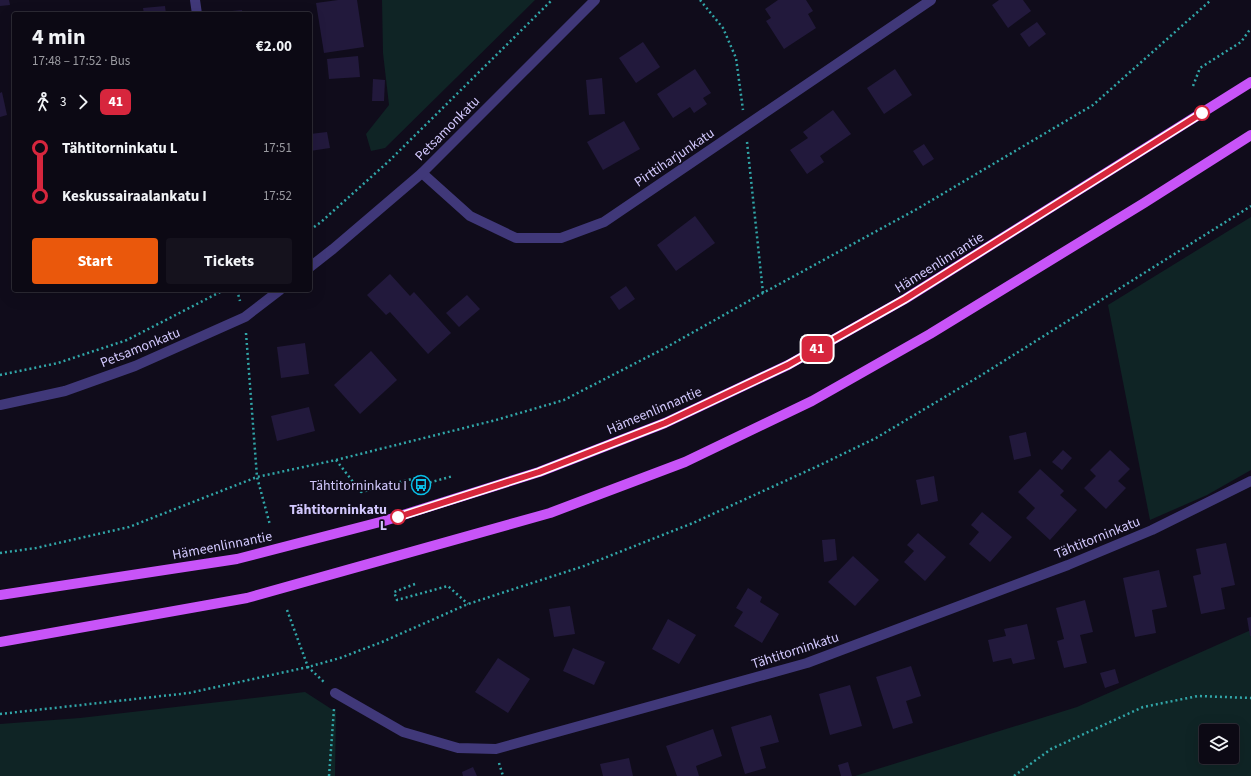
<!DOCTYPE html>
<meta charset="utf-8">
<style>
:root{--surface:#0c0914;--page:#15121d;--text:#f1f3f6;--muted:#9a9aa0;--line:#2c2a34;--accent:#ea580c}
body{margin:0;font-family:"Source Sans 3",sans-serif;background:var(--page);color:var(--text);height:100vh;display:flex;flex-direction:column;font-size:15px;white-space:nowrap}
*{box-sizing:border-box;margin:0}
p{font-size:13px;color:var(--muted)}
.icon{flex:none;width:22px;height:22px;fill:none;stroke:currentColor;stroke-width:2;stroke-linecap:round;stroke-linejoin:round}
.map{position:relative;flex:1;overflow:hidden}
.panel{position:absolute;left:12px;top:12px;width:300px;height:280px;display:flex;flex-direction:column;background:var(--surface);border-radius:4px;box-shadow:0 4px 16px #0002,0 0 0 1px var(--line)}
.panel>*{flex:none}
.badge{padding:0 8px;border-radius:6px;font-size:14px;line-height:26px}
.controls{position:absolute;left:1199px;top:724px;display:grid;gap:8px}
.controls a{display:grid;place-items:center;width:40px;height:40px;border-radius:4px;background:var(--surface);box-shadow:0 4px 16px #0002,0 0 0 1px var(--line);font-size:20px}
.map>.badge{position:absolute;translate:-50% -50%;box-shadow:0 0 0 2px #fff}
.legs{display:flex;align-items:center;gap:6px;height:44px;padding:0 20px;font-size:13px}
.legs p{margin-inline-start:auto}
.head{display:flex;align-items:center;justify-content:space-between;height:68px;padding:0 20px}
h1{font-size:22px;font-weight:700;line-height:30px}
.button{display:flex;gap:8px;margin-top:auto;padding:8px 20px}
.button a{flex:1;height:46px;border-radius:4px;background:var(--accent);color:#fff;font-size:16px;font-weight:700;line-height:46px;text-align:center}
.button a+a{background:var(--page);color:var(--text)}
ul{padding:0 20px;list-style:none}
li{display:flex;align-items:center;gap:14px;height:48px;font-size:15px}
li i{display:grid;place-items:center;width:6px;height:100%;margin:0 5px;background:currentColor}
li i::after{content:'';width:10px;height:10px;margin:-5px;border:3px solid;border-radius:50%;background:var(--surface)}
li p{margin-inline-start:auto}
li:first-child i{background:linear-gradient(#0000 50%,currentColor 0)}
li:last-child i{background:linear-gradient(currentColor 50%,#0000 0)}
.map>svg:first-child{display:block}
</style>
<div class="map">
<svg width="1251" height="776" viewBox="0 0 1251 776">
<rect width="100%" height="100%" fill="#100c1b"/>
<g fill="#0f2425" fill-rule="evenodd">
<path d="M382 0H535L385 148 371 151 366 134 389 105 383 53Z"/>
<path d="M1251 217V470L1207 495 1150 520 1108 305Z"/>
<path d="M1251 630V776H855L1077 707ZM1206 731H1232V757H1206Z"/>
<path d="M305 692 336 712 335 776H0V724L80 718Z"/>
</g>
<g fill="#22193c">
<path d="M0 0H9L10 5 0 6Z"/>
<path d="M338 0H357L364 47 324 53 316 3Z"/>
<path d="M778 0H806L813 11 808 14 816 28 784 49 766 21 771 18 765 9Z"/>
<path d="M999 0H1023L1031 11 1008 28 992 5Z"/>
<path d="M165 6 166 14H144L143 8Z"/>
<path d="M242 10V14H222V12Z"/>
<path d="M1037 22 1046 34 1029 47 1020 34Z"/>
<path d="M643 42 660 67 636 83 619 58Z"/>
<path d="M358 56 360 77 329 79 327 59Z"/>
<path d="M695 69 711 93 703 98 707 104 694 113 690 107 673 118 657 94Z"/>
<path d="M895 69 912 95 884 114 867 88Z"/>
<path d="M602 78 605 114 589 115 586 80Z"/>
<path d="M373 79 385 80 384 101H372Z"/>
<path d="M2 92 7 115 0 117V93Z"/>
<path d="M833 110 851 134 820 156 824 162 807 174 790 150 808 138 803 132Z"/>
<path d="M624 121 640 149 603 170 587 142Z"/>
<path d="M327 132 330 148 310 151V134Z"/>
<path d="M924 144 934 159 923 166 913 151Z"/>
<path d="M695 216 715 243 676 271 657 245Z"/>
<path d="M390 274 410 296 414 292 451 333 428 354 390 312 386 315 367 295Z"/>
<path d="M626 286 635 299 619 310 610 297Z"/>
<path d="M467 295 480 309 459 327 446 313Z"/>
<path d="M305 343 309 374 281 378 277 347Z"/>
<path d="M371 351 397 380 360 414 334 385Z"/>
<path d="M309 407 315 431 277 441 271 416Z"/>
<path d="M1026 432 1031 456 1014 460 1009 436Z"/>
<path d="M1063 450 1072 458 1062 470 1052 462Z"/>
<path d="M1110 450 1130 469 1118 481 1126 488 1106 509 1084 488 1096 476 1090 470Z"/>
<path d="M1040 469 1064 491 1060 495 1077 510 1050 540 1026 518 1035 508 1018 492Z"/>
<path d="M934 476 938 501 921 505 916 480Z"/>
<path d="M982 512 1012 537 990 562 969 544 979 532 971 525Z"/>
<path d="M918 533 946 557 925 581 904 562 914 551 907 545Z"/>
<path d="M835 539 837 560 824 562 822 540Z"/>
<path d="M1226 543 1235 585 1221 588 1225 609 1201 614 1193 576 1201 574 1196 549Z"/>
<path d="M853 556 879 580 855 606 828 582Z"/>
<path d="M1159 570 1167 607 1152 610 1156 633 1135 637 1123 578Z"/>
<path d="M748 588 762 597 760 602 779 614 762 643 734 626 743 612 736 608Z"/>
<path d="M1085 600 1093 632 1080 635 1087 663 1064 668 1057 641 1064 639 1056 608Z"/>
<path d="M570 606 575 634 554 637 549 609Z"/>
<path d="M1251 617V636H1250L1247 618Z"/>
<path d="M668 619 696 635 679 664 652 649Z"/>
<path d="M1027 624 1035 659 1013 664 1011 658 993 662 988 640 1006 636 1004 629Z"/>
<path d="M573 648 605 662 594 685 563 671Z"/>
<path d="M498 658 530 679 508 713 475 692Z"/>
<path d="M911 666 921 696 906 701 913 723 893 729 876 677Z"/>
<path d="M1115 669 1119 683 1105 688 1100 673Z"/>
<path d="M850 685 862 726 830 735 819 694Z"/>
<path d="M771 715 779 742 760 747 766 768 745 774 731 727Z"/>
<path d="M713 729 722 756 696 766 699 776H677L666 746Z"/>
<path d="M629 758 633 776H603L600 764Z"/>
<path d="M848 762 852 776H841L838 765Z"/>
<path d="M473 767 477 776H463L462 772Z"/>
</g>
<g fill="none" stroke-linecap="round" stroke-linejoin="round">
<g stroke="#31a6a8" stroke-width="2.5" stroke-dasharray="2 3" stroke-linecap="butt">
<path d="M700 0 723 28 736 58 743 110"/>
<path d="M1193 86 1200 68 1241 42 1251 28"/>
<path d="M747 142 763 293"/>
<path d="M310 230 321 222 389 161 552 0"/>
<path d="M237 290 240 301"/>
<path d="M246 333 257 477 270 525"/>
<path d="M0 375 58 363 127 340 224 290"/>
<path d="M336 460 361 492 416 478 421 485 453 476"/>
<path d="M0 553 36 548 129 527 257 477 336 460 496 420 564 400 665 348 763 293 917 209 1093 105 1211 0"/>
<path d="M415 584 394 592 397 600 448 586 468 604"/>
<path d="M287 610 308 667 325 683"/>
<path d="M0 714 189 693 308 667 340 658 382 642 468 604 584 566 693 523 818 466 876 438 980 376 1251 206"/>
<path d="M499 763 503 776"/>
<path d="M329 776 334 709"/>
<path d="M1014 776 1051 749 1143 707 1198 696 1251 698"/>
</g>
<g stroke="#403879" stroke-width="10">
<path d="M195 0 197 14"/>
<path d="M422 173 470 216 516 238H561L604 222 931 0"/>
<path d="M310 267 333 249 422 173 595 0"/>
<path d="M0 405 65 391 135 366 245 317 280 290"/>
<path d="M335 693 403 732 458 748 496 749 807 663 1068 565 1152 530 1251 481"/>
</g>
<g stroke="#c854f8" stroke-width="10">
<path d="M0 595 237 559 384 521 539 472 665 423 788 365 905 299 1251 82"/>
<path d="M0 642 247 598 550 513 685 462 812 401 930 334 1144 203 1251 135"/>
</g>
</g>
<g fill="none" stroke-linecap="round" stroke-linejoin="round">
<g stroke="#fff" stroke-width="9">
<path id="line-1" d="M398 517 539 472 665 423 788 365 905 299 1202 113"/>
</g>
<use href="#line-1" stroke="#d7263d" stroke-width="6"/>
</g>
<defs>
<g id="bus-ring" transform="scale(1)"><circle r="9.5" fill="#100c1b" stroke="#09c0e8" stroke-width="1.5"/><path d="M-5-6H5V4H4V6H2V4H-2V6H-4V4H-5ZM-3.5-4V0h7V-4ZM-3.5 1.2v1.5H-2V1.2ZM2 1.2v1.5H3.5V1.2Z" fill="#09c0e8"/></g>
</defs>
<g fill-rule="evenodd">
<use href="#bus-ring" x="421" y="485"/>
</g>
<g fill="#fff" stroke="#d7263d" stroke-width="2">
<circle cx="1202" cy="113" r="7"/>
<circle cx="398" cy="517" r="7"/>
</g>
<g text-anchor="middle" stroke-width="3.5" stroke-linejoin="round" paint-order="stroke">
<g font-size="14" fill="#d2c8fd" stroke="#100c1b">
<text transform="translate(447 128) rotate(-45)" y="5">Petsamonkatu</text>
<text transform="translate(674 157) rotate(-34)" y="5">Pirttiharjunkatu</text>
<text transform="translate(939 262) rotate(-32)" y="5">Hämeenlinnantie</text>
<text transform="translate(140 347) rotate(-22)" y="5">Petsamonkatu</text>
<text transform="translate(654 410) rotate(-23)" y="5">Hämeenlinnantie</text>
<text transform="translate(1097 537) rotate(-22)" y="5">Tähtitorninkatu</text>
<text transform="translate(222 545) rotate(-11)" y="5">Hämeenlinnantie</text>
<text transform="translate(795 650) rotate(-18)" y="5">Tähtitorninkatu</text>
</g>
<g font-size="14" fill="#d2c8fd" stroke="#100c1b" text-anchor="end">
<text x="407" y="490">Tähtitorninkatu I</text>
</g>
<g font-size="14" font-weight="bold" fill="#d2c8fd" stroke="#100c1b" text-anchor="end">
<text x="387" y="514">Tähtitorninkatu<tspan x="387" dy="16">L</tspan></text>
</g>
</g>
</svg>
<div class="controls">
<a><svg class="icon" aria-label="layers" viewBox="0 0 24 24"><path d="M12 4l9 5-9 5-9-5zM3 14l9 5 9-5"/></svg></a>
</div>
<b class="badge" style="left:817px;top:349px;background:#d7263d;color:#fff">41</b>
<section class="panel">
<div class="head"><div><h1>4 min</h1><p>17:48 – 17:52 · Bus</p></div><b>€2.00</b></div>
<div class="legs"><svg class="icon" aria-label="walk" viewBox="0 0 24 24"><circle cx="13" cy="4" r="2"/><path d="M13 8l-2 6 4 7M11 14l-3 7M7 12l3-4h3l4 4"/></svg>3<svg class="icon" aria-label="forward" viewBox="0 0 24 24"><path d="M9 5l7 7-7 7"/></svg><b class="badge" style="background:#d7263d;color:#fff">41</b></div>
<ul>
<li><i style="color:#d7263d"></i><b>Tähtitorninkatu L</b><p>17:51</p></li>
<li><i style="color:#d7263d"></i><b>Keskussairaalankatu I</b><p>17:52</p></li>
</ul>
<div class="button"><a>Start</a><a>Tickets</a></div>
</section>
</div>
